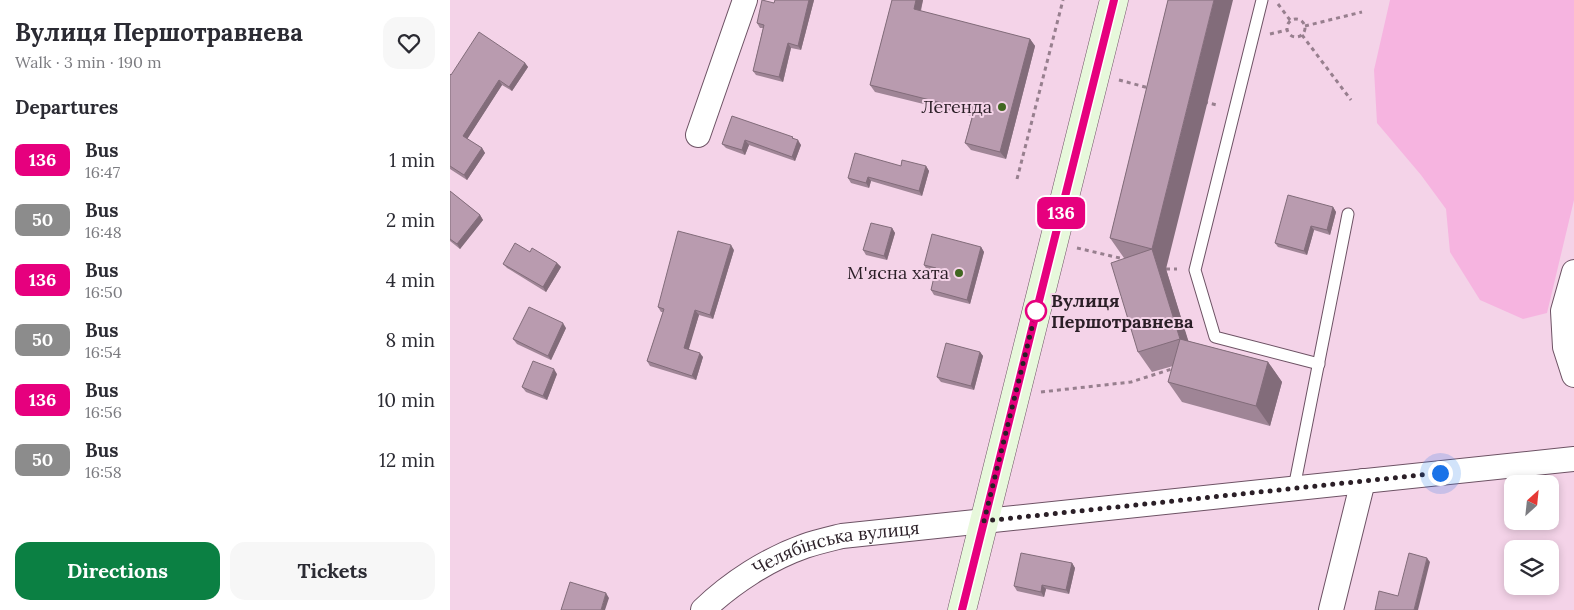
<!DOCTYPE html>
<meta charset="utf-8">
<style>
:root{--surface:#fff;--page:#f7f7f7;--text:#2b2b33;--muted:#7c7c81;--accent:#0b8043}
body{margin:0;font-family:Lora,serif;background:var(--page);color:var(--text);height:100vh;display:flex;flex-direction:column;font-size:19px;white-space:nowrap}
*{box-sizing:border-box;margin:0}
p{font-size:16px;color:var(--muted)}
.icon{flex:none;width:28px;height:28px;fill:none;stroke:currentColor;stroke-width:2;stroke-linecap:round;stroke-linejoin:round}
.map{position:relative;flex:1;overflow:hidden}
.details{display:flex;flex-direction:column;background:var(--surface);width:450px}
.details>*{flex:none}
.badge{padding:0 10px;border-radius:8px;font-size:18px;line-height:32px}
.needle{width:32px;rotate:27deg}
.controls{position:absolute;left:1054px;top:475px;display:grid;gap:10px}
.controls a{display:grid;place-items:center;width:55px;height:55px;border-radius:10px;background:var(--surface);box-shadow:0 2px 8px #0003;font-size:25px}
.you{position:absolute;width:25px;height:25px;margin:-12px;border:4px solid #fff;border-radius:50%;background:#1a73e8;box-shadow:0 0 0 8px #1a73e833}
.map>.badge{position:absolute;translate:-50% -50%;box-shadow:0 0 0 2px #fff}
h2{padding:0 15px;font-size:19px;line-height:45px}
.round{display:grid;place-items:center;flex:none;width:52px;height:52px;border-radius:15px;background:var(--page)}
.overview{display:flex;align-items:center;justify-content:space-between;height:85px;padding:0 15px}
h1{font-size:24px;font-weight:700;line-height:38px}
.button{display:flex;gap:10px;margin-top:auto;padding:10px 15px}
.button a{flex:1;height:58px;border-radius:15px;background:var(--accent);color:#fff;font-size:20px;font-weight:700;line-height:58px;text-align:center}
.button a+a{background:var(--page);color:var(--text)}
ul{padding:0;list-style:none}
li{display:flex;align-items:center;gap:15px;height:60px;padding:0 15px}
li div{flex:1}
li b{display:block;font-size:19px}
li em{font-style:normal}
li .badge{min-width:55px;font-weight:700;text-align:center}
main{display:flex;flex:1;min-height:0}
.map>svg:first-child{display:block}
</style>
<main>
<section class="details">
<div class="overview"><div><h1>Вулиця Першотравнева</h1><p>Walk · 3 min · 190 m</p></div><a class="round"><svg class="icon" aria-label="heart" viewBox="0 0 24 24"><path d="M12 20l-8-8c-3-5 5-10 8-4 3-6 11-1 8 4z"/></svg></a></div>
<h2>Departures</h2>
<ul>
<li><span class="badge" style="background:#e6007e;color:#fff">136</span><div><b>Bus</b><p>16:47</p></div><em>1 min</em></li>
<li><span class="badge" style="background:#8c8c8c;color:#fff">50</span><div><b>Bus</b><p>16:48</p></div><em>2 min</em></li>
<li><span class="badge" style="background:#e6007e;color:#fff">136</span><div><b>Bus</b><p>16:50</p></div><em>4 min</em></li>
<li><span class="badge" style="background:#8c8c8c;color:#fff">50</span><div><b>Bus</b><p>16:54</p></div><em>8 min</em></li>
<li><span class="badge" style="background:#e6007e;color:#fff">136</span><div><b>Bus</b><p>16:56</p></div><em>10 min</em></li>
<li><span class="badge" style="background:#8c8c8c;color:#fff">50</span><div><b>Bus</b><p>16:58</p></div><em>12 min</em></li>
</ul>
<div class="button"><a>Directions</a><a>Tickets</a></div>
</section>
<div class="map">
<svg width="1124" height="610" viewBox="0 0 1124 610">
<rect width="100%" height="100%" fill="#f4d3e8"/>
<path fill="#f6b4e0" d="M940 0H1124V200L1097 313 1073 319 1030 300 1000 252 996 209 971 175 927 123 924 70Z"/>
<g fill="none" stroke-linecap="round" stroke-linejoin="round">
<g stroke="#6d5264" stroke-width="13">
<g id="lane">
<path d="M812 0 745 270 765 337 869 364"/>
<path d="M844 488 898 214"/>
</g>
</g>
<g stroke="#6d5264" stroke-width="26">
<g id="street">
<path d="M248 135 295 0"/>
<path d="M1124 272 1113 311 1115 347 1124 375"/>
<path id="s1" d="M253 610C281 583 318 559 355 546 367 542 380 539 392 536L1124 459"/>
<path d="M881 610 913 481"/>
</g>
</g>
<g stroke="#6d5264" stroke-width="29">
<path id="secondary" d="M512 610 664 0"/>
</g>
<g stroke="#977f8e" stroke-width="3" stroke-dasharray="4 4" stroke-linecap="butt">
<path d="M828 4 840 20"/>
<circle cx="846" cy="28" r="9"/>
<path d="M855 26 912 12"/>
<path d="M820 34 837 30"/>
<path d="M852 35 901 100"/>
<path d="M669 80 699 88"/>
<path d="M754 102 767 105"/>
<path d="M567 179 613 0"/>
<path d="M627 248 674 259"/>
<path d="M716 269H727"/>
<path d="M591 392 681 382 725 368"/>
</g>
<use href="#lane" stroke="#fff" stroke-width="11"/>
<use href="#street" stroke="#fff" stroke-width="24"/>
<use href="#secondary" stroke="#e7f8db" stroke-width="28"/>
</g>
<g fill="#9f8596">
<path d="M325 0H364L351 50 341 48 333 82 306 75 303 71 313 28H310L307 23 324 3Z"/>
<path d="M442 0H473L471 11 580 39 585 46 556 159 521 150 515 143 522 116 425 92 420 85Z"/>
<path d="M718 0 716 269 738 341 818 362 832 382 820 426 732 402 718 382 723 366 702 372 688 352 675 258H674L660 238Z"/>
<path d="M75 63 78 67 62 91 52 85 17 139 32 148 35 153 17 180 0 169V74L1 75Z"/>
<path d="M282 116 344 139 351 145 345 161 299 145 295 155 276 148 272 144Z"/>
<path d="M451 166H476L479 171 472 196 421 181 419 188 401 183 398 178Z"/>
<path d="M0 191 30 215 33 220 10 249 0 241Z"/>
<path d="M883 207 886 212 880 235 864 230 857 255 828 247 825 243Z"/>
<path d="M442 228 445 233 437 260 416 255 413 250Z"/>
<path d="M531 247 534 252 520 304 484 295 481 290 486 272 477 270 474 265Z"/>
<path d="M284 250 263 319 249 315 238 349 253 357 246 380 200 366 197 361 213 312H211L208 307Z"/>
<path d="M80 252 107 263 111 267 96 292 57 268 53 264Z"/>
<path d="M116 328 101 360 67 344 63 339Z"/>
<path d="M530 352 533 356 524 390 491 382 487 377Z"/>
<path d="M107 374 97 400 76 392 72 387Z"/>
<path d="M622 563 625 568 619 594 596 589 594 597 567 591 564 586Z"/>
</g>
<g fill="#826c7a">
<path d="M359 0H364L351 50 348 46Z"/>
<path d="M466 0H473L469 16 464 9Z"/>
<path d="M764 0H783L716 269 744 359 730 339 702 249Z"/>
<path d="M580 39 585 46 556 159 550 152Z"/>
<path d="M338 43 341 48 333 82 329 77Z"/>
<path d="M75 63 78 67 62 91 59 87Z"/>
<path d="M49 80 52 85 16 141 13 136Z"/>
<path d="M295 140 299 145 295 155 292 150Z"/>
<path d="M348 140 351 145 345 161 342 157Z"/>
<path d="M32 148 35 153 17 180 14 175Z"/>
<path d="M476 166 479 171 472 196 469 191Z"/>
<path d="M418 177 421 181 419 188 416 183Z"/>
<path d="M883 207 886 212 880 235 877 230Z"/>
<path d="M30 215 33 220 10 249 7 244Z"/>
<path d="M861 226 864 230 857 255 854 251Z"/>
<path d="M442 228 445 233 437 260 434 256Z"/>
<path d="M281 245 284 250 263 319 260 315Z"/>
<path d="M531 247 534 252 520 304 517 300Z"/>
<path d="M107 263 111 267 96 292 93 287Z"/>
<path d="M245 310 249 315 238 352 234 348Z"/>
<path d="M113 323 116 328 101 360 98 356Z"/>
<path d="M530 352 533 356 524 390 521 386Z"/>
<path d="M250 353 253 357 246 380 242 376Z"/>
<path d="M818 362 832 382 820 426 806 406Z"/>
<path d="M104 369 107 374 97 400 93 396Z"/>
<path d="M977 558 980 562 968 610H964Z"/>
<path d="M622 563 625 568 619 594 616 590Z"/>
<path d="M592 585 596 589 594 597 591 592Z"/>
<path d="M156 593 159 598 155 610H151Z"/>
</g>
<g fill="#b99baf" stroke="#826c7a">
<path d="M312 0 324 3 325 0H359L348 46 338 43 329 77 303 71 314 25 307 23Z"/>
<path d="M442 0H466L464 9 580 39 550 152 515 143 524 111 420 85Z"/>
<path d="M718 0H764L702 249 730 339 688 352 661 263 702 249 660 238Z"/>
<path d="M29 32 75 63 59 87 49 80 13 136 32 148 14 175 0 166V74L1 75Z"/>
<path d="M282 116 343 137 342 138 348 140 342 157 295 140 292 150 272 144Z"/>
<path d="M405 153 451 166 452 160 476 166 469 191 418 177 416 183 398 178Z"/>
<path d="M0 191 30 215 7 244 0 239Z"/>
<path d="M838 195 883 207 877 230 861 226 854 251 825 243Z"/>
<path d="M421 223 442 228 434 256 413 250Z"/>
<path d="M228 231 281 245 260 315 245 310 234 348 250 353 242 376 197 361 214 309 208 307Z"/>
<path d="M482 234 531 247 517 300 481 290 486 268 474 265Z"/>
<path d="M65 243 80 252 82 248 107 263 93 287 53 264Z"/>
<path d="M79 307 113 323 98 356 63 339Z"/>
<path d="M730 339 818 362 806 406 718 382Z"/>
<path d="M496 343 530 352 521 386 487 377Z"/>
<path d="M83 361 104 369 93 396 72 387Z"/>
<path d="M571 553 622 563 616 590 592 585 591 592 564 586Z"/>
<path d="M959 553 977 558 964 610H925L929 591 948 596Z"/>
<path d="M120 582 156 593 151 610H111Z"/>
</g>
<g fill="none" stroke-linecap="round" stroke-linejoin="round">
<g stroke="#fff" stroke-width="11">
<path id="line" d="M512 610 664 0"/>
</g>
<use href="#line" stroke="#e6007e" stroke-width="8"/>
<path stroke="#2b1f27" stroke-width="5" stroke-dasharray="0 9" d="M586 311 534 521 990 473"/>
</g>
<g fill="#416721" stroke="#f4d3e8" stroke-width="2">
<circle cx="552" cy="107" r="5"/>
<circle cx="509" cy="273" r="5"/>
</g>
<circle fill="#fff" stroke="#e6007e" stroke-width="2.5" cx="586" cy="311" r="10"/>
<g text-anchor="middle" stroke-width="4" stroke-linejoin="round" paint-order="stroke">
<g font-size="18" fill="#2b1f27" stroke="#f4d3e8" text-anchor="end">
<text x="542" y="113">Легенда</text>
<text x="499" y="279">М'ясна хата</text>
</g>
<g font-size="18" font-weight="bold" fill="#2b1f27" stroke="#f4d3e8" text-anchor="start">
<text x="601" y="307">Вулиця<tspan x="601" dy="21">Першотравнева</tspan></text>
</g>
<g font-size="18" fill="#2b1f27" stroke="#f4d3e8">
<text dy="6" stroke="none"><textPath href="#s1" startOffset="151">Челябінська вулиця</textPath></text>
</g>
</g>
</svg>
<div class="controls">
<a><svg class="needle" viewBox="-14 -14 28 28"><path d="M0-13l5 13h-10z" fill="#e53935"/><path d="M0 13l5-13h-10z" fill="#7c7c81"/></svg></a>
<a><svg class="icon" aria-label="layers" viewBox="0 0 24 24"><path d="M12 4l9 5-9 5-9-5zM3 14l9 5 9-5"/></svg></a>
</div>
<div class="you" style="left:990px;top:473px"></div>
<b class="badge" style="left:611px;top:213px;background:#e6007e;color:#fff">136</b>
</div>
</main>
